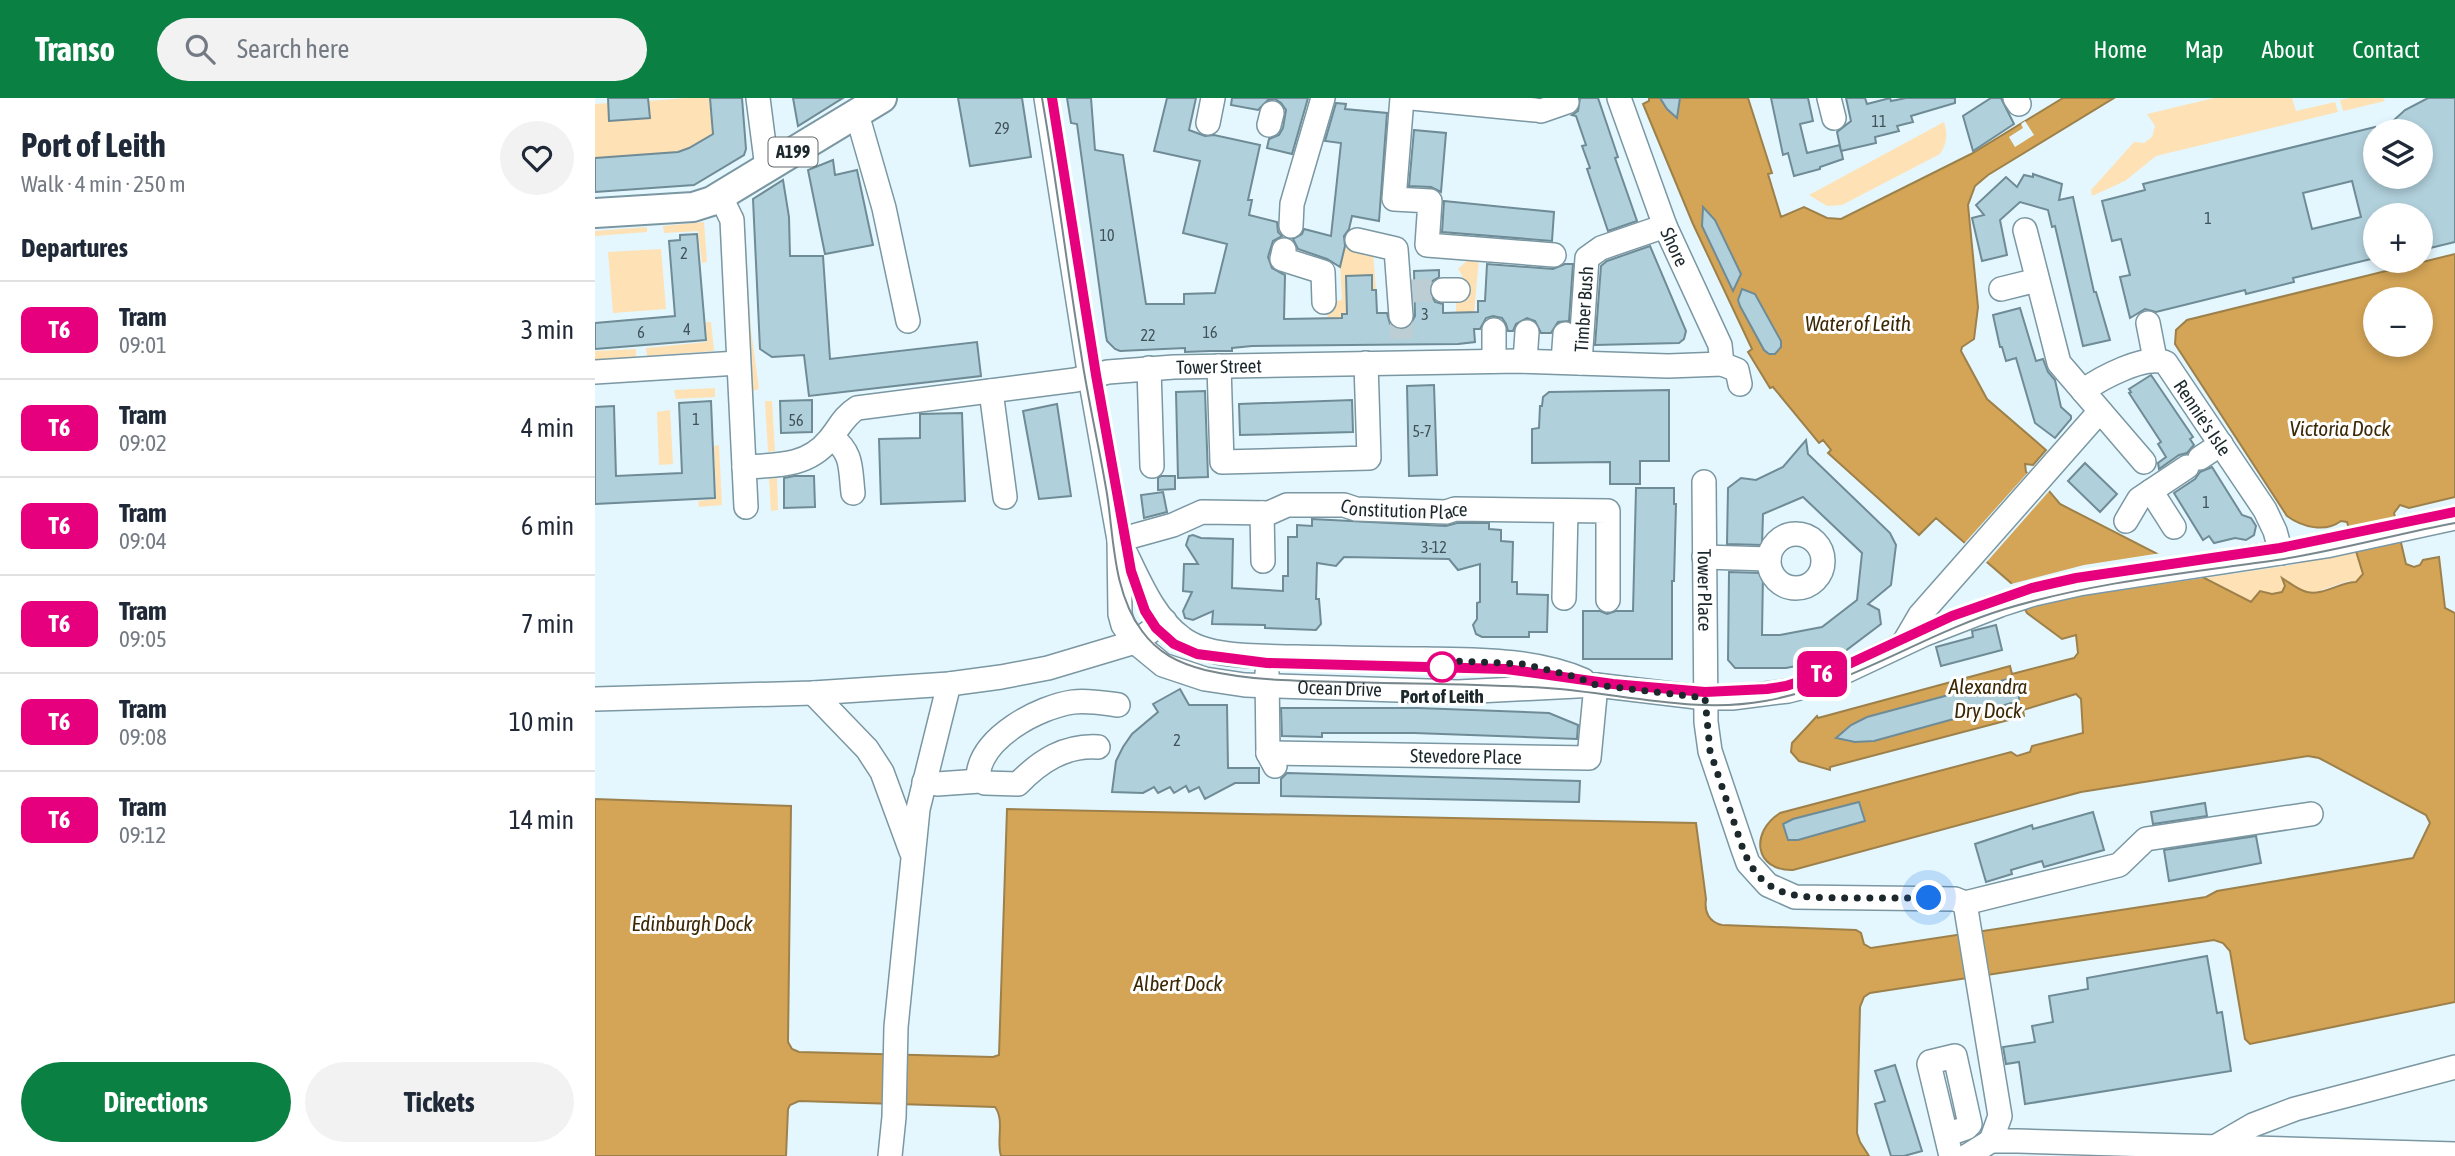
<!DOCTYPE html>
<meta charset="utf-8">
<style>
:root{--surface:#fff;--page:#f2f2f3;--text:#1f2937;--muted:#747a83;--line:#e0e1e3;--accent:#0b8043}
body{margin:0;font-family:"Asap Condensed",sans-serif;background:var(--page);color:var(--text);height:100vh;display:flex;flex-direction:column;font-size:26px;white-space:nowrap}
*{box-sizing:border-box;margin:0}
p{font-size:23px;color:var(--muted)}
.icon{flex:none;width:38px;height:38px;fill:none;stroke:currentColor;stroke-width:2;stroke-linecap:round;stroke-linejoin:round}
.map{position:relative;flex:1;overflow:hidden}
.sheet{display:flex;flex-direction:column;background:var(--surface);width:595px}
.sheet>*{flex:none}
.badge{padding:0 14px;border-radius:10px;font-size:24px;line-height:46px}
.fabs{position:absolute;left:1768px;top:21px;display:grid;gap:14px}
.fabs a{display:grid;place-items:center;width:70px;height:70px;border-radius:50%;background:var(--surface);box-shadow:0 4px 10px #0003;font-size:35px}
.you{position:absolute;width:35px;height:35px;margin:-18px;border:5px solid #fff;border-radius:50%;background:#1a73e8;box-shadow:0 0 0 10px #1a73e833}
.map>.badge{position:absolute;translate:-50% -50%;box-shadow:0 0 0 4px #fff}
h2{padding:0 21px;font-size:26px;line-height:63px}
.round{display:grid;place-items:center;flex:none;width:74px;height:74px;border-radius:37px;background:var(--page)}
.summary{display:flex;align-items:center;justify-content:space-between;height:119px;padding:0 21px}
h1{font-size:33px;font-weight:700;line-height:52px}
.button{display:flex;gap:14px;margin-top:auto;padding:14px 21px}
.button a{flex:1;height:80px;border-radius:42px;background:var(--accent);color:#fff;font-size:28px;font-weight:700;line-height:80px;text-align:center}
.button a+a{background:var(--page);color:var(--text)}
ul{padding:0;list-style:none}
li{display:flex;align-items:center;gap:21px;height:98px;padding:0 21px;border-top:2px solid var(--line)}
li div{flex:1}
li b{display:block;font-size:26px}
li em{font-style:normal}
li .badge{min-width:77px;font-weight:700;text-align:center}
header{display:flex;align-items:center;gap:42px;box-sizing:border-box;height:98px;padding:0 35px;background:var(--accent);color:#fff}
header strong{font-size:33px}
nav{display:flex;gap:38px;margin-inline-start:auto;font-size:24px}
.search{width:490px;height:63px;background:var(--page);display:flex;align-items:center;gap:18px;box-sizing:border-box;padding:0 24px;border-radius:38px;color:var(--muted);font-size:26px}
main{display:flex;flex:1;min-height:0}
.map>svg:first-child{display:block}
</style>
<header>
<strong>Transo</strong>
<div class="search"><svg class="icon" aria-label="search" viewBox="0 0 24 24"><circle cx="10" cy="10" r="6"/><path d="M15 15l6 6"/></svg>Search here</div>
<nav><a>Home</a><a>Map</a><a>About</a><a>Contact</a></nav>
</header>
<main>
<section class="sheet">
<div class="summary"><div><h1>Port of Leith</h1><p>Walk · 4 min · 250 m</p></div><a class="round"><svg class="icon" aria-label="heart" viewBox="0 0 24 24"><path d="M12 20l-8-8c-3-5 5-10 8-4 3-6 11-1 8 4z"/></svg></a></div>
<h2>Departures</h2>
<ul>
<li><span class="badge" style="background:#e6007e;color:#fff">T6</span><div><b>Tram</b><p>09:01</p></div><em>3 min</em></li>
<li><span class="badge" style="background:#e6007e;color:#fff">T6</span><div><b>Tram</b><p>09:02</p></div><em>4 min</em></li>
<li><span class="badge" style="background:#e6007e;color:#fff">T6</span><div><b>Tram</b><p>09:04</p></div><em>6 min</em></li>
<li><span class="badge" style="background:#e6007e;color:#fff">T6</span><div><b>Tram</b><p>09:05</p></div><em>7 min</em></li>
<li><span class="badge" style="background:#e6007e;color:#fff">T6</span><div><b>Tram</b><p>09:08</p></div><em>10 min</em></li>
<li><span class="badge" style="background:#e6007e;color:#fff">T6</span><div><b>Tram</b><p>09:12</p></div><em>14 min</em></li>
</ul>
<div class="button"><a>Directions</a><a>Tickets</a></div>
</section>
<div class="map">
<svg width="1860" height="1058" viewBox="0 0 1860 1058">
<rect width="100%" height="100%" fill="#e4f7fe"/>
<g fill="#fee1b4">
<path d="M90 0H114L117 33 120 35 94 50 83 54 0 60V6L13 5 15 23 55 20 54 3Z"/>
<path d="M1619 0H1697L1701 13 1740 4 1743 14 1561 58 1530 83 1497 98 1496 92 1539 44 1549 45 1557 39 1560 28 1552 16Z"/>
<path d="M1755 0H1788L1790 3 1748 13 1745 2Z"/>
<path d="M1349 24C1353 36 1352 45 1345 56L1247 107 1232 108 1214 97Z"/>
<path d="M144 114H149L156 232 164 291 154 294Z"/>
<path d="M109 124 112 164 107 165 103 133 69 135 68 128Z"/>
<path d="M52 129V134L0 138V133Z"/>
<path d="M750 149 778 154 781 192H777L776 177 753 178V216H747L748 223H732L734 204 747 202 745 166Z"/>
<path d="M66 151 71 211 18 215 13 154Z"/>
<path d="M875 160H884L879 216 861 214V201L868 200 867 177 863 171Z"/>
<path d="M111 224H116L119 253 52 258 51 250 112 244Z"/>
<path d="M41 251V259L0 262V253Z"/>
<path d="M120 290V299L81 301 79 292Z"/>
<path d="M170 303H177L180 353 173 354Z"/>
<path d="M75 312 78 366 64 367 62 314Z"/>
<path d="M124 347 127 407 104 409 103 403 121 401 119 348Z"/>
<path d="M182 380 183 412 176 413 174 381Z"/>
<path d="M1761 452 1768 476 1766 481 1761 484 1753 483 1718 495 1710 494 1688 481 1690 488 1687 494 1677 496 1665 494 1657 505 1608 480 1696 467Z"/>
</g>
<path fill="#d4a557" stroke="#9d804a" stroke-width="2" fill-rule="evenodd" d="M1054 0H1153L1177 75 1173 76 1186 119 1209 109 1232 120 1246 121 1376 56 1468 0H1519L1393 77 1380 88 1373 107 1383 209 1379 241 1367 249 1366 253 1392 301 1451 352 1438 367 1430 366 1431 374 1449 387 1465 406 1656 504 1665 493 1677 496 1687 494 1690 488 1687 480C1695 485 1703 492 1712 494 1728 498 1745 484 1761 484L1768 476 1752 424 1746 423C1730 435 1707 429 1692 418L1580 246 1581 232 1592 222 1860 156V399L1814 410 1805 407 1799 415 1811 466 1819 469 1825 467 1828 462 1844 459 1850 510 1860 515V904L1655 946 1650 941 1635 853 1628 845 1619 842 1275 895 1269 899 1265 909 1262 1035 1265 1044 1274 1058H406C401 1043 410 1022 400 1009L204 1003 195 1007 193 1011 191 1058H0V701L196 708 193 944 197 951 204 954 398 959 404 957 412 711 1101 725 1111 801C1109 814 1114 824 1127 827L1261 832 1266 835 1269 846 1276 850 1611 799 1622 793 1818 760 1835 725 1831 717 1724 660 1713 658 1486 694 1198 772C1159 773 1155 734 1185 715L1416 654 1422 658 1435 654 1437 648 1488 635 1486 601 1481 596 1428 612 1429 618 1235 669V672L1204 663 1196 654 1197 645 1222 618 1223 620 1415 568 1417 576 1479 560 1483 555 1481 537 1467 541 1432 515 1416 485 1341 420 1324 437 1233 355 1236 352 1228 342 1224 345 1178 289 1175 290 1153 254 1157 251 1098 126 1048 6 1054 3ZM1780 201H1825V247H1780Z"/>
<g fill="#e4f7fe">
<path d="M1430 23 1439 37 1420 49 1414 39 1428 30 1426 26Z"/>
<path d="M1435 372 1456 391 1389 467 1367 448Z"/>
<path d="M1566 455 1601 472 1608 480 1484 498 1426 512 1412 487 1489 467Z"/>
</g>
<g fill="#b0d0db" stroke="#6e8b96" stroke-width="2" fill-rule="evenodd">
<path d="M13 0H53L55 20 14 23Z"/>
<path d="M115 0H147L151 51 149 57 99 87 0 94V60L83 54 94 50 118 36Z"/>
<path d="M198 0H248L203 28Z"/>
<path d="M363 0H427L436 59 375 68Z"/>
<path d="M472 0H496L500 52 528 57 551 206H589V196L620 195 632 146 588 135 605 63 559 53 572 0H601L594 32 610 38 619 37 665 47 653 102H657L654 117 682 124 683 134 687 138 678 143 673 159 677 170 690 177 689 221 747 220V216H752L751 178 777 177V192H781L782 215H792L795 226 801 231 808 232 814 229 820 218 819 173 844 172V179L836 184 834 193 840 204 848 206V215L883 214V203H890L892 166 958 171 970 166H978L974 223 963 224 956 235H946L940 223 932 220 921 226 918 233H913L911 226 907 220 898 218 891 220 885 231H879L880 244 863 246 657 248 637 250V253H615L590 254V250L525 253 520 251 512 243 511 238 482 26 476 25Z"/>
<path d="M637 0H713L697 56 672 50 674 41 684 37 688 30 691 12 686 5 680 1 673 2 663 12 636 7Z"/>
<path d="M985 0H1003L1023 59 1020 60 1042 123 1013 133 992 71 995 70 987 48 991 47 981 18 977 17 983 13Z"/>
<path d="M1065 0H1085L1082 20 1072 11Z"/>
<path d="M1176 0H1213L1218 23 1205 26 1212 55 1245 47 1248 61 1225 69V71L1199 78 1193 55 1188 57Z"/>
<path d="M1251 0H1270L1272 6 1295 0 1296 3 1311 0H1360V5L1316 18 1318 24 1302 28 1304 33 1280 39 1281 45 1246 53 1242 34 1256 23Z"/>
<path d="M1396 0H1406L1419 26 1378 53 1368 18Z"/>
<path d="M1833 0H1860V144L1831 151 1830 148 1825 149V117H1780V155L1775 156 1773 149 1776 161 1698 180 1699 184 1651 196 1650 192 1561 214 1550 211 1535 220 1525 179 1535 177 1526 141 1517 143 1507 103 1550 92 1548 86 1780 29V79H1825V33H1787L1810 12ZM1757 83 1766 119 1717 131 1708 95Z"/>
<path d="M741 5 751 6 750 11 792 15 784 123 757 118 754 131 749 138 750 148 745 169 732 161 703 151 698 141 707 136 709 131 736 138 746 45 730 43Z"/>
<path d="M819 32 851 35 846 94 836 89 814 88Z"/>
<path d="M238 62 240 77 262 72 278 147 230 156 213 72Z"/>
<path d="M1438 76 1467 86 1464 102 1478 99 1499 194H1501L1515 242 1488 248 1460 128 1457 129 1453 112 1425 104 1405 122 1412 157 1387 163 1377 120 1389 117 1381 107 1411 79 1422 89 1429 77 1438 79Z"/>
<path d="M188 82 194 119 195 158H228L235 261 382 244 386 278 214 298 209 257 177 259 165 251 158 101Z"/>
<path d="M849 103 959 114 957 143 847 134Z"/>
<path d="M1108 109 1120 122 1146 176 1138 193 1107 128Z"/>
<path d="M102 136 111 242 0 251V225L80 218 74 143 85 142V137Z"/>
<path d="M1055 148 1091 233 1089 241 1084 245 1000 247 1006 168 1012 163Z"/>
<path d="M1147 191 1160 196 1186 243V249L1180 256H1174L1169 252 1145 208 1143 202Z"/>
<path d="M1425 210 1441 263 1448 261 1453 274 1460 282 1466 309 1476 318V321L1460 340 1440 325 1421 260 1411 263 1407 249H1405L1398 217Z"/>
<path d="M1556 277 1598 339 1595 341 1599 347 1592 355 1584 357 1564 371 1563 365 1571 359 1563 346 1566 344 1534 295 1536 294 1534 291Z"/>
<path d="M839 287 842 377 814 378 812 288Z"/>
<path d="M1074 292V363H1045V386H1015V364L937 365V331L944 330 945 308H947L948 299 954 294Z"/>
<path d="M610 293 613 379 583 380 581 294Z"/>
<path d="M217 302V334L186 335 185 303Z"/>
<path d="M757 302 758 334 645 337 644 306Z"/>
<path d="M116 303 120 400 0 406V309L19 308 21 378 87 375 84 305Z"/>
<path d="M462 306 476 398 444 401 428 313Z"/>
<path d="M367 315 370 403 286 406 284 341 325 340V316Z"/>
<path d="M1211 342 1213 356 1295 435 1301 447 1296 487 1273 506 1284 512 1286 526 1241 560 1191 570H1140L1133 562 1134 474 1168 475 1167 537H1185L1227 529 1262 502 1267 455 1208 399 1168 416 1167 447 1132 446 1133 390 1146 380 1161 382 1188 369Z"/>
<path d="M1490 365 1522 396 1505 414 1473 383Z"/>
<path d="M1617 369 1647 417 1656 420 1661 428 1659 437 1651 442 1640 440 1619 445 1614 438 1608 442 1579 395 1600 381 1605 374Z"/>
<path d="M199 378H219L220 409 189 410V380Z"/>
<path d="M566 378H580V391L563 392V380Z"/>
<path d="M1041 390H1079V406H1081L1079 483H1077V561H988V513H1005L1012 516 1021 513H1038Z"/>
<path d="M568 394 572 414 549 420 546 397Z"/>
<path d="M717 421 851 428 862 425H894V431L906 432V443L918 444 917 484H922V496L953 497 952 534H934V539H887L881 536 878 527 882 521V505L885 504V466L863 472 854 461 749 459 741 468 722 465 721 501H724L726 526 721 532 670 530V527L617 526 618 513 598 522 590 520 588 513 597 494 588 493 589 466H603L591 447 594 438 598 437 606 440 638 441 637 490 688 493V478H693V439H702V427L717 428Z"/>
<path d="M1401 527 1407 552 1346 568 1341 549 1378 539 1377 533Z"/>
<path d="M1417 580 1424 591V603L1279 643 1260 644 1241 640 1256 627 1272 619Z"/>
<path d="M585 591 594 607H632L633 670H664V685H640L610 701 604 689 594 694 591 688 579 695 575 689 563 695 559 689 548 695 517 694 521 663 528 649 537 636 563 614 558 606Z"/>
<path d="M686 610H823L954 615 983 627 982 641 819 635H727V639L687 638Z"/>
<path d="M692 675 985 683 984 704 686 698V681Z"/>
<path d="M1264 704 1270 723 1203 742H1193L1188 726 1198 721Z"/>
<path d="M1610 705 1612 718 1558 726 1556 714Z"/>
<path d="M1498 714 1509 752 1449 769 1447 763 1416 772 1417 776 1391 784 1380 746 1437 727 1438 731Z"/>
<path d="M1661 738 1666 765 1574 783 1569 752Z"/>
<path d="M1612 858 1622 915 1627 914 1636 973 1430 1006 1424 964 1411 966 1408 949 1440 944 1437 928 1458 924 1454 898 1493 891 1492 880Z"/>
<path d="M1300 967 1327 1053 1309 1058H1296L1280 1006 1290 1003 1280 973Z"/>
</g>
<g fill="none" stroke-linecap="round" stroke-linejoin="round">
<g stroke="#bcced4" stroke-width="23" stroke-dasharray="23 11" stroke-linecap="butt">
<path d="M814 193 848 192"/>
<path d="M806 218 807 244"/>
</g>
<g stroke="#7a97a2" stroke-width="26">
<g id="minor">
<path d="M163 0 172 70"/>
<path id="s1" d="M451 0 495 279 524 442 525 516 528 527 540 544 568 567 610 581 650 587 863 594 1001 587 1110 600H1137L1193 593 1228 584 1330 536 1405 507 1439 496 1484 486 1731 448 1860 420"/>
<path d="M807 0 799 101 835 103 832 147 959 157"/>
<path d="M817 0 940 12"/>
<path id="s2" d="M1024 0 1070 128 1125 247 1127 266 1142 272 1145 286"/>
<path d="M1234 0 1239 20"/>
<path d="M1420 0 1424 6"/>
<path d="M946 13 972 4"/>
<path d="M262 16 289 110 313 223"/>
<path d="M613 25 618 0"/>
<path d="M674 27 677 15"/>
<path d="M126 99 137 122 151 409"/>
<path d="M696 128 697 106 728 0"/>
<path d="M1430 132 1464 265 1549 364"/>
<path d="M762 142 801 151 806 218"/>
<path d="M689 152 687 161 728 174 729 204"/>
<path d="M1406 191 1442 182"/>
<path d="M848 192H863"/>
<path d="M1553 225 1560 261"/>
<path d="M899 263V232"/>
<path d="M930 263 932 234"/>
<path d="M968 264 970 236"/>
<path id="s3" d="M985 265 992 160 1006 150 1070 128"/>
<path d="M624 268 627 364 774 360 771 265"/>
<path d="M554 270 557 368"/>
<path d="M0 274 143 265"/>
<path d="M396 293 410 399"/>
<path id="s4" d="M1488 293C1504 281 1552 255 1571 265L1670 412 1680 433 1686 455"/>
<path d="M237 339C258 356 255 369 258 395"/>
<path d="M1605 360 1626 346"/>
<path id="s5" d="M149 369C181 367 212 369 234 342 244 330 249 318 262 310L480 282 513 274 579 269 924 263 1073 268 1127 266"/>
<path id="s6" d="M1109 384 1111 624 1115 653 1148 751 1153 765 1173 787 1200 799 1360 801 1370 805 1405 1018 1396 1043"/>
<path d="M667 415 668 463"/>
<path d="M1531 423 1544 401 1556 393"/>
<path d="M1579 429 1556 393 1592 369"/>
<circle cx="1201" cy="463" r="27"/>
<path d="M1109 459 1174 461"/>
<path d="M969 500 971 413"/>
<path d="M1308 546 1325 517 1505 313"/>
<path d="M672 575 673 655 680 668"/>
<path id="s7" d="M988 582C940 561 882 562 830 561 785 561 741 560 696 559 664 558 613 560 587 540 556 518 541 474 524 442L578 427 607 414 674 415 692 407H749L761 411 851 414 860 411 1013 413V502"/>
<path d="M218 595 272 651 287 674 316 753"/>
<path d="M0 601 218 595 354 586 406 579 453 570 540 544 570 523"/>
<path d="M503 649C470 647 445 663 423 686L390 685 383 678C386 639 444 609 478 604 493 602 508 605 523 607"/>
<path id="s8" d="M673 655 994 660 1001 587"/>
<path d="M329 684 342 686 385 683"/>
<path d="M1370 805 1524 767 1551 741 1716 716"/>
<path d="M1351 1037 1371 1030 1375 1026 1360 958 1335 964 1334 966 1356 1058"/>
<path d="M1620 1049 1658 1027 1700 1011 1860 969"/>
<path d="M295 1058 299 1019 301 929 323 711 354 586"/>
<path d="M1372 1058 1396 1043H1423L1860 1056"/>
</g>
</g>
<g stroke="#7a97a2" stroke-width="32">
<path id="major" d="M0 115 98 109 117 103 287 0"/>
</g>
<use href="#minor" stroke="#fff" stroke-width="23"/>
<use href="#major" stroke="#fff" stroke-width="28"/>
<g stroke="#78878c" stroke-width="2">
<path d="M447 0C462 85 472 170 486 255 493 302 504 348 512 396 519 441 518 494 547 533 563 555 583 565 610 572 657 583 704 583 752 584 819 586 886 586 952 590 1024 595 1099 616 1170 603 1255 588 1328 536 1410 511 1499 484 1592 475 1682 462 1742 453 1801 436 1860 425"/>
<path d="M467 66C485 179 503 293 525 405 534 447 533 491 559 526 579 553 608 557 638 562 729 568 820 566 910 571 933 573 956 577 978 581 1063 592 1149 605 1231 575"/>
<path d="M1349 522C1454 474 1570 467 1682 450 1737 443 1790 427 1844 417"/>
</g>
</g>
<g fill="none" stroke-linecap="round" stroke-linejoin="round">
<g stroke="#fff" stroke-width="16">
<path id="line" d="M457 0 501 277 536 473 550 513 561 530 579 546 602 556 672 565 911 571 1018 586 1110 594 1172 591 1191 588 1243 571 1357 518 1437 490 1481 480 1685 450 1860 414"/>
</g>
<use href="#line" stroke="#e6007e" stroke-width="10"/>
<path stroke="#1c282c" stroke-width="7" stroke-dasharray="0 12.6" d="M847 569 838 562 928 566 981 579 1001 587 1110 600 1115 653 1148 751C1168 803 1205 799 1252 800 1279 800 1306 800 1334 800"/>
</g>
<circle fill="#fff" stroke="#e6007e" stroke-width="3.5" cx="847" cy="569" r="14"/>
<g text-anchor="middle" stroke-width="6" stroke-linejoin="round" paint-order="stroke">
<g font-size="16" fill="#415258">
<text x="1284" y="29">11</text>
<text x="407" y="36">29</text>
<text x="1613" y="126">1</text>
<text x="512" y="143">10</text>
<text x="89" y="161">2</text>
<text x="830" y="222">3</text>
<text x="92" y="237">4</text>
<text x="46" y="240">6</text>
<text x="615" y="240">16</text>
<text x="553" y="243">22</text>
<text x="101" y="327">1</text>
<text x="201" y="328">56</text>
<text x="827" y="339">5-7</text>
<text x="1611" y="410">1</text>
<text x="839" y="455">3-12</text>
<text x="582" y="648">2</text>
</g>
<rect fill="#fff" stroke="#60686b" stroke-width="2" x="173.5" y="39.5" width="49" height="29" rx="5"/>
<g font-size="18" font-weight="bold" fill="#1c282c">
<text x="198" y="60">A199</text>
</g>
<g font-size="19" fill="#1c282c" stroke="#fff">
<text dy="7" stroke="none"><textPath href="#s2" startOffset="159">Shore</textPath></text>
<text dy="7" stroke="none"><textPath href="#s3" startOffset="54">Timber Bush</textPath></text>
<text dy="7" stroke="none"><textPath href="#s5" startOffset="500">Tower Street</textPath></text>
<text dy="7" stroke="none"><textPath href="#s4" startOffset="156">Rennie's Isle</textPath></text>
<text dy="7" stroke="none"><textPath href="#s7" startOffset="817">Constitution Place</textPath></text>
<text dy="7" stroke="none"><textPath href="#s6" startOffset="108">Tower Place</textPath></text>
<text dy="7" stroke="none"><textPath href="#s1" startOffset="770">Ocean Drive</textPath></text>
<text dy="7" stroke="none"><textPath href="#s8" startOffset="198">Stevedore Place</textPath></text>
</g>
<g font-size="19" font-weight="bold" fill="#1c282c" stroke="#fff">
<text x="847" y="605">Port of Leith</text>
</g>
<g font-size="21" font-style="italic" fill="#3c2805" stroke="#fff">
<text x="1263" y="233">Water of Leith</text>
<text x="1745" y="338">Victoria Dock</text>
<text x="1393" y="596">Alexandra<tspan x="1393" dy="24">Dry Dock</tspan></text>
<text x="97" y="833">Edinburgh Dock</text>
<text x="583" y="893">Albert Dock</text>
</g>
</g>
</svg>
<div class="fabs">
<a><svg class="icon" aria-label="layers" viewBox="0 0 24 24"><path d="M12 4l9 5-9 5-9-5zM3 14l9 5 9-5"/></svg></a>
<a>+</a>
<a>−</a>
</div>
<div class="you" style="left:1334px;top:800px"></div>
<b class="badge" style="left:1227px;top:576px;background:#e6007e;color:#fff">T6</b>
</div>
</main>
